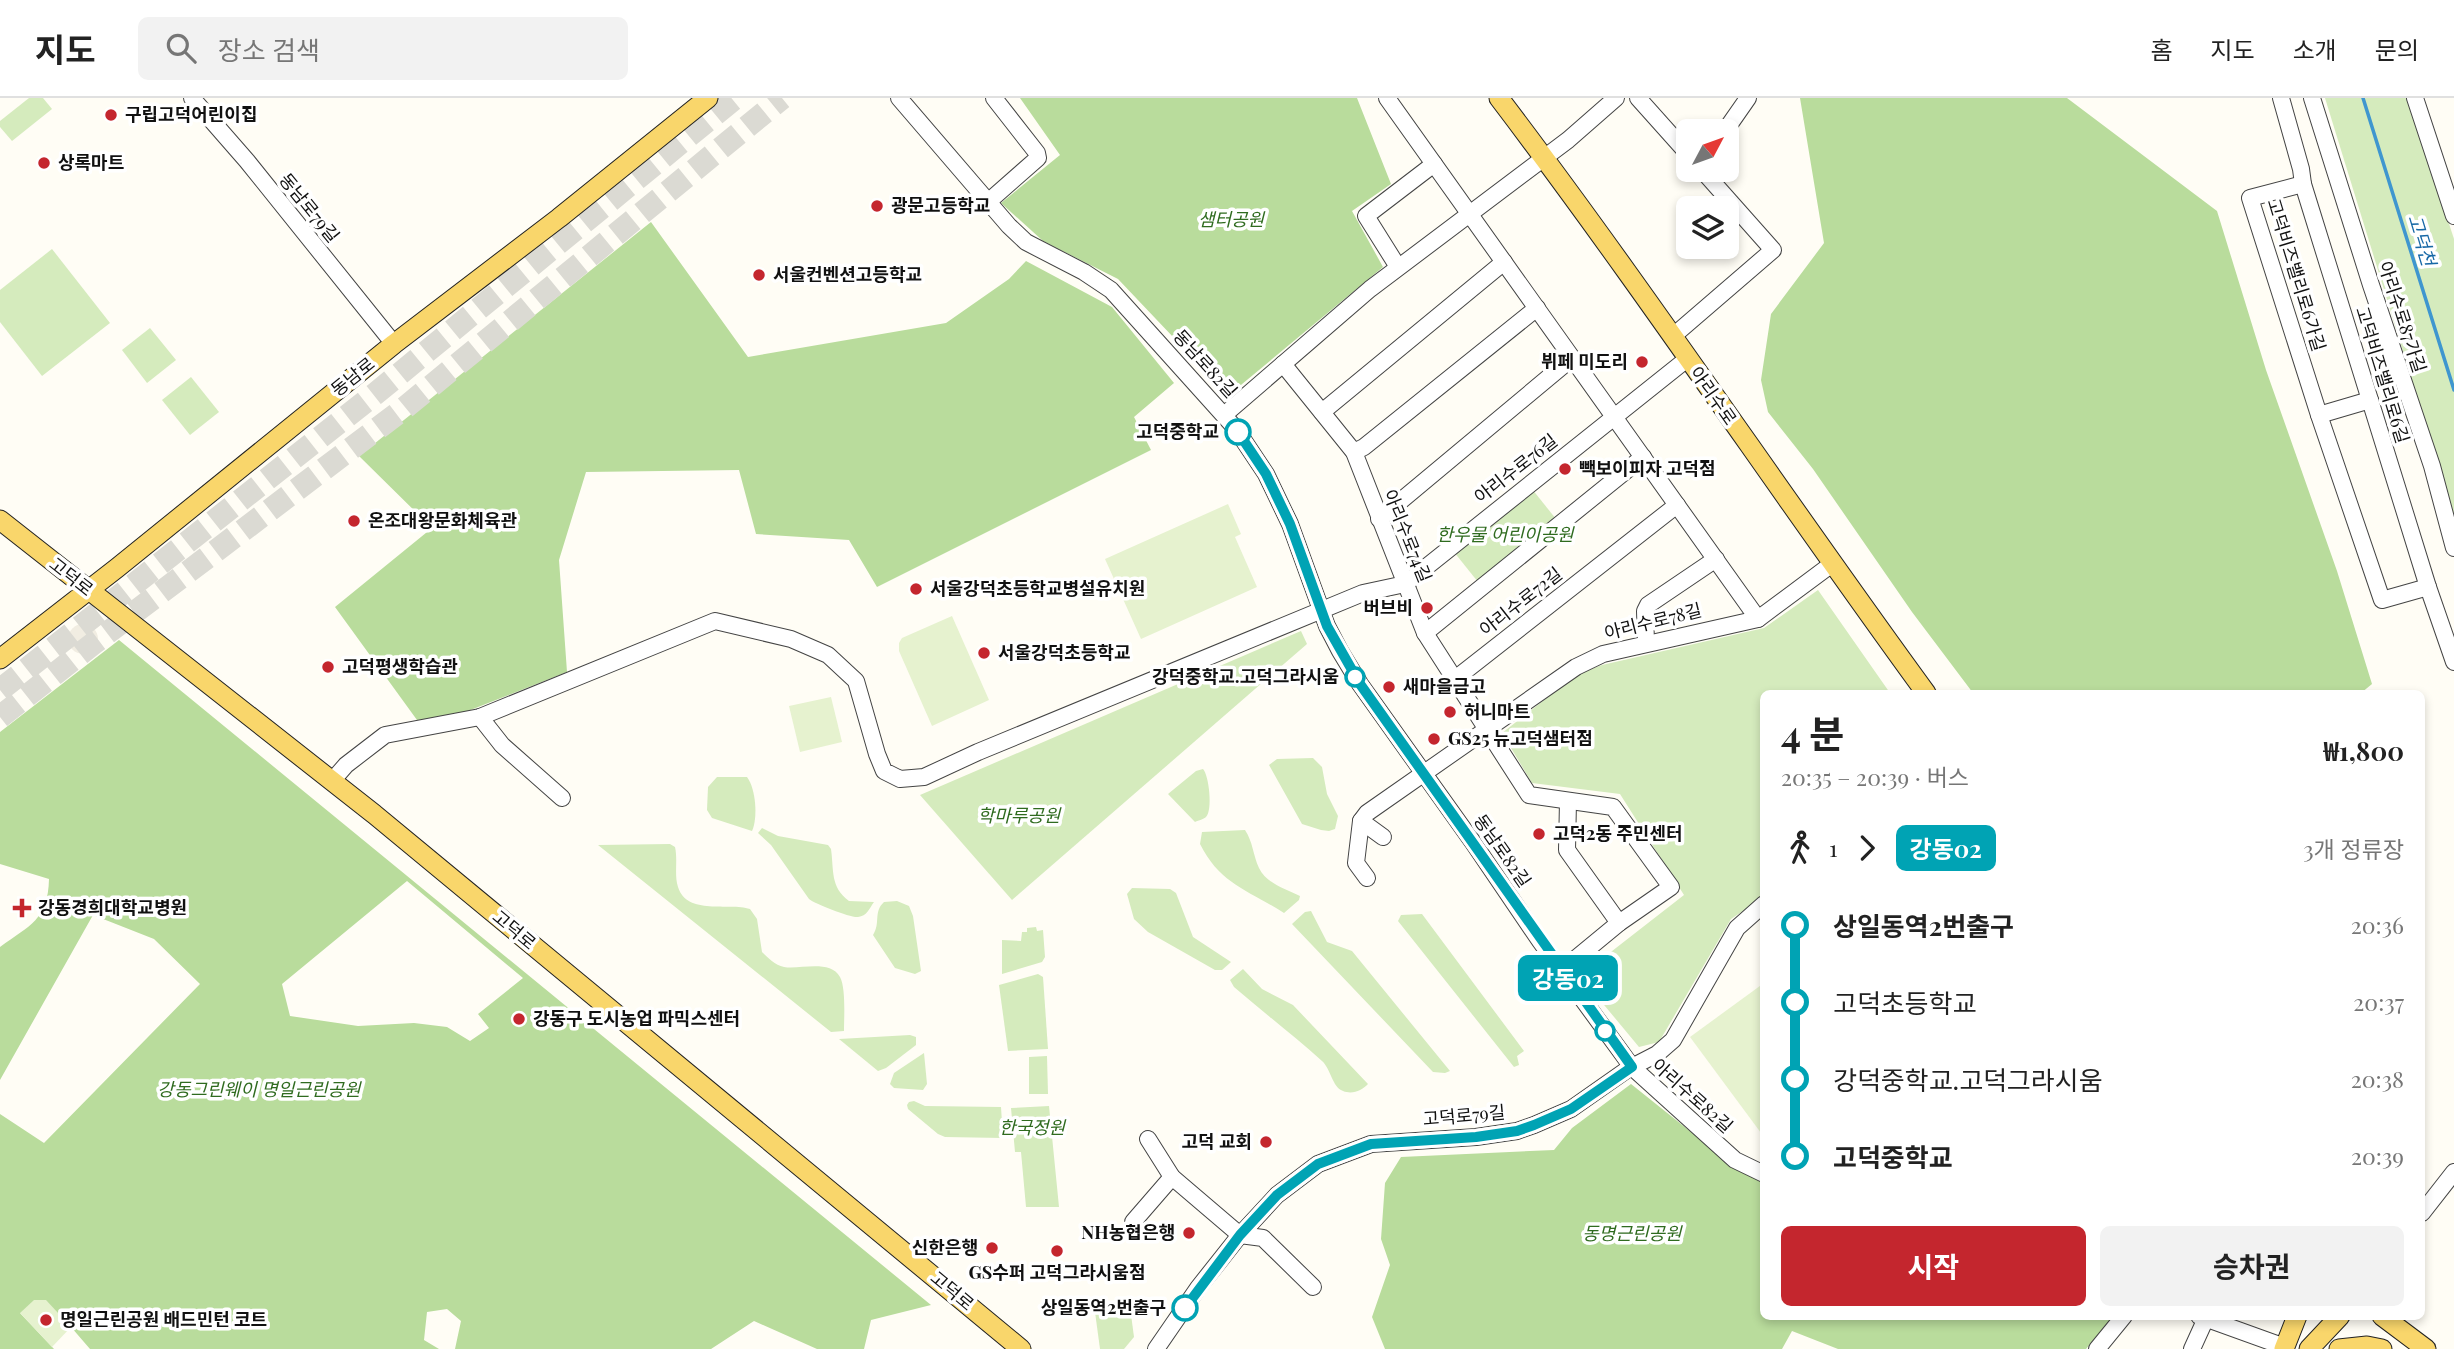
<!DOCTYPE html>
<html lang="ko">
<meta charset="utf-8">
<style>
:root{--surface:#fff;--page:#f2f2f2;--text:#222;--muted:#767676;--line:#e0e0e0;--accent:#c4262e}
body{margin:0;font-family:"Playfair Display","Noto Sans KR",serif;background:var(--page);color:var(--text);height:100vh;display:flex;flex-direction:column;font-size:26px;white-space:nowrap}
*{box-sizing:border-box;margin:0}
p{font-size:23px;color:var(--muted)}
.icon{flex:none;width:38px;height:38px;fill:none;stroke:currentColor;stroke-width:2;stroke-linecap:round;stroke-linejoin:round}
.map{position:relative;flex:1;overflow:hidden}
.side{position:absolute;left:1760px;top:592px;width:665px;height:630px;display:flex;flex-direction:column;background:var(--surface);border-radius:10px;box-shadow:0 4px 10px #0003}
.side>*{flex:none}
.badge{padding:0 14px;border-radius:10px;font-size:24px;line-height:46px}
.needle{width:46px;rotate:49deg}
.tools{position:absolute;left:1676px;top:21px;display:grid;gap:14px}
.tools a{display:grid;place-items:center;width:63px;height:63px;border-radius:10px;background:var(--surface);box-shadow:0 4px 10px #0003;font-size:35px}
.map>.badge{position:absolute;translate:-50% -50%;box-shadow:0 0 0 4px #fff}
.legs{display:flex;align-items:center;gap:10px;height:77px;padding:0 21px;font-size:23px}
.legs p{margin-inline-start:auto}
.overview{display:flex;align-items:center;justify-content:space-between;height:119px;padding:0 21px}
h1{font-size:38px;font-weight:700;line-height:52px}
.cta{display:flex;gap:14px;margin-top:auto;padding:14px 21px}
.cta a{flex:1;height:80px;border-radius:10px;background:var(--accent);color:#fff;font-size:28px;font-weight:700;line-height:80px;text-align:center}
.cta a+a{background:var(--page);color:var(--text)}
ul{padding:0 21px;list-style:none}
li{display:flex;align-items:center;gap:24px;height:77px;font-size:26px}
li i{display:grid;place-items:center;width:10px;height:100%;margin:0 9px;background:currentColor}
li i::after{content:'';width:18px;height:18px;margin:-9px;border:5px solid;border-radius:50%;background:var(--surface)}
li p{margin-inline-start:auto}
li:first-child i{background:linear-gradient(#0000 50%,currentColor 0)}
li:last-child i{background:linear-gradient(currentColor 50%,#0000 0)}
header{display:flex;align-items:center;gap:42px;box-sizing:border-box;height:98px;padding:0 35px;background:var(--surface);border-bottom:2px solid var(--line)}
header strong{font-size:33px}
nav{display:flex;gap:38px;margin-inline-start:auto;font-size:24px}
.search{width:490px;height:63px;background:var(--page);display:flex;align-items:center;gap:18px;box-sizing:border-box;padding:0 24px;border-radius:10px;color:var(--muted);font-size:26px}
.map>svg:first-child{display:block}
</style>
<header>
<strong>지도</strong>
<div class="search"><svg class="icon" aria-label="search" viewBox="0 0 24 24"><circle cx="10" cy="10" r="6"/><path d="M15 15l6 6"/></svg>장소 검색</div>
<nav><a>홈</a><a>지도</a><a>소개</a><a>문의</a></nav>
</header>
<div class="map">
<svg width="2454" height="1251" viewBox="0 0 2454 1251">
<rect width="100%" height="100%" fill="#fffdf5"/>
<g fill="#d5ebbd">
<path d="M29 0H43L52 11 12 43 0 29V23Z"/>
<path d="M2325 0H2408L2454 141V419Z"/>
<path d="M52 151 110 225 42 278 0 224V192Z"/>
<path d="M150 230 176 262 147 285 122 252Z"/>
<path d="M191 279 219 314 190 337 162 302Z"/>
<path d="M1528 386 1560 426 1482 489 1450 449Z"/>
<path d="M1818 492 1890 595H1764V799L1731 821 1659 944 1639 949 1580 878 1684 797 1620 696 1532 685 1502 635 1576 577 1602 567 1764 530Z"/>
<path d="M1301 533 1307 546 1012 802 920 697Z"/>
<path d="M1313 660 1322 669 1327 696 1338 718 1335 731 1329 733 1321 732 1302 726 1269 667 1277 661Z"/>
<path d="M1203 671C1209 677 1213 713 1206 719 1204 721 1197 723 1195 724L1168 696 1196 673Z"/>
<path d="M717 679H747C756 691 758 720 752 733L712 720 707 712 708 689Z"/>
<path d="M762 730 778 738 828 747 831 751C834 772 830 789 849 803L874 804C869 811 867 818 858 819 851 820 815 806 809 801L771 747 758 735Z"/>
<path d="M1245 732C1253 744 1253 757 1259 770 1266 785 1285 791 1300 798L1299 802 1284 815C1248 792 1220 786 1200 746L1202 734Z"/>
<path d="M670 746 675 749C678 762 674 777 678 789 687 818 729 804 750 811L757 821 762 854C768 860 775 867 784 869 799 872 830 861 840 879 846 890 844 920 844 933L831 934 598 747Z"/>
<path d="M1132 790 1170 791 1176 795 1193 839 1231 864 1222 872H1215L1148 834 1134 821 1127 796Z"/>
<path d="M897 803 909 808 913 818 921 873 915 876 895 870 873 837C881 825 873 814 884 804Z"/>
<path d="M1311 813 1327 844 1352 853 1450 973 1445 975 1433 974 1292 826 1305 814Z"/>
<path d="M1422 816 1524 953 1517 958 1519 967 1514 969 1398 823 1401 817Z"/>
<path d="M1036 829 1037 833 1043 832 1045 859 1042 864 1002 876V842L1021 843 1022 834H1027V830Z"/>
<path d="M1243 871 1262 891 1293 907 1368 986C1362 992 1353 997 1343 993 1332 989 1331 971 1322 963 1294 938 1263 914 1234 889L1230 882Z"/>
<path d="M1038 876 1043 879 1048 951 1008 953 999 887Z"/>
<path d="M910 937 916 939V947L886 970 878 973 839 941Z"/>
<path d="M924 955 927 986 923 992 894 990 890 986 894 975Z"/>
<path d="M1047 958 1048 996H1029V959Z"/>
<path d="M914 1003 925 1008 1001 1009 1003 1040 945 1039 938 1036 908 1011 907 1007 909 1004Z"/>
<path d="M1049 1008 1059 1109H1026L1021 1054H1015L1011 1010Z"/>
<path d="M1130 1209 1134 1239 1124 1251H1100L1095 1214Z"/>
</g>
<g fill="#b9dc9c" fill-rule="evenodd">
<path d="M1020 0H1357L1391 86 1352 113 1383 169 1224 301 1174 240 1118 181 1043 143 1001 105 1060 57Z"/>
<path d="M1800 0H2067L2217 113 2266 272 2337 473 2372 586 2361 595H1973L1912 514 1813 371 1768 314 1761 282 1771 216 1824 145Z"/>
<path d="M651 124 748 259 946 225 1009 181 1026 163 1112 209 1174 285 1134 319 1151 352 877 489 849 442 756 436 739 372 586 374 559 462 567 574 450 620 417 622 335 509 432 430 359 358Z"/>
<path d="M119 542 931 1207 871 1222 864 1251H817L754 1223 711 1251H455L461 1223 447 1211 427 1214 424 1242 439 1251H90L71 1229 20 1215 54 1251H0V1016L44 1045 200 886 154 841 93 817 0 982V849C30 827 48 822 49 781L0 766V634ZM407 783 523 880 478 916 489 930 470 943 447 929 414 925 358 928 290 918 282 886Z"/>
<path d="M1631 986 1736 1070 1764 1083V1218H2113L2086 1251H1838L1792 1233 1782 1251H1385L1372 1219 1390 1167 1381 1141 1385 1085 1401 1059 1554 1052 1572 1030Z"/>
</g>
<g fill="#e6f2cf">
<path d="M1228 406 1241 436 1235 439 1257 489 1141 541 1105 461Z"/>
<path d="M952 518 989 602 932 628 899 553V545L902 540Z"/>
<path d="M831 599 842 644 800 654 789 608Z"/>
<path d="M1764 885V1039L1690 939Z"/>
<path d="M34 1202H46L71 1229 52 1249 20 1215Z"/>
</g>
<circle fill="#f1ede2" cx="83" cy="541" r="15"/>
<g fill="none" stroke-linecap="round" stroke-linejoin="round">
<path stroke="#3f96cf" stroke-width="3.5" d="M2363 0 2454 292"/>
<g stroke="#dbdad3" stroke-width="23" stroke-dasharray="23 11" stroke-linecap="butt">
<path d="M0 592 375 296 735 0"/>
<path d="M0 619 94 545 402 312 782 0"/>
</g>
<g stroke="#444" stroke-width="18">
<g id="minor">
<path d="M192 0 247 63 394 246"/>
<path d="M899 0 1009 128 1026 144 1084 174 1111 192 1236 331 1266 376 1290 426 1327 528 1340 553 1360 586 1472 743 1540 843 1632 969 1735 1062 1764 1076"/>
<path d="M1387 0 1758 521"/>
<path d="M1638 0 1689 57"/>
<path d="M2281 0 2301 71 2303 86 2428 489 2454 564"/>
<path d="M2312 0 2371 187 2432 368 2454 450"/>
<path d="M2415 0 2454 118"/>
<path d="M1725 33 1748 0"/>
<path d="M2303 86 2250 100 2319 317 2382 502 2428 489"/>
<path d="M988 104 1038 60 1037 55 994 0"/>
<path d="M1398 169 1366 118 1434 66"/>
<path d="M1672 239 1773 152 1702 72"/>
<path d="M1283 266 1354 354 1425 535 1529 697 1613 709 1671 789 1619 825 1562 872"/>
<path d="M1322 314 1504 164"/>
<path d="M1224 317 1370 191 1568 42 1616 0"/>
<path d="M2319 317 2370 302"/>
<path d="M1354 354 1364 349 1537 210"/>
<path d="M1379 421 1572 260"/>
<path d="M1425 535 1643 359"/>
<path d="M1646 545 1645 513 1648 507 1716 461"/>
<path d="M1455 581 1677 407"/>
<path d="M480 619 502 647 562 700"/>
<path d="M332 683 346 667 385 637 480 619 715 523 791 541 828 557 856 583 877 656 884 673 900 681 924 679 978 654 1363 495 1405 486 1687 261"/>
<path d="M1568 703 1567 752 1619 825"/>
<path d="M1361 723 1383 739"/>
<path d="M1367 780 1356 765 1361 723 1367 715 1576 569 1603 556 1758 521 1832 466"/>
<path d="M1148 1041 1172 1079 1240 1137 1263 1140 1313 1189"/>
<path d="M2422 1115 2454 1074"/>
<path d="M1133 1124 1172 1079"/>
<path d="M2199 1218 2285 1249"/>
<path d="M1156 1251 1198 1190 1240 1137 1277 1097 1318 1066 1371 1046 1476 1039 1517 1033 1534 1027 1571 1011 1628 971 1657 956 1673 942 1737 830 1764 806"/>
<path d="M2097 1251 2124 1218"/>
<path d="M2192 1251 2207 1218"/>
</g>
</g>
<g stroke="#222" stroke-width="21">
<g id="major">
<path d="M1499 0C1647 195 1782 398 1926 595"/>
<path d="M0 422 374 716 1021 1251"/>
<path d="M0 561 117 470 394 246 559 120 708 0"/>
<path d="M2382 1218 2426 1251"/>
<path d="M2284 1251 2297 1218"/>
<path d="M2309 1251 2340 1218"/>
<path d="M2339 1251 2367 1248 2382 1251"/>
</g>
</g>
<use href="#minor" stroke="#fff" stroke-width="16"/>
<use href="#major" stroke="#f9d66b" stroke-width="19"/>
</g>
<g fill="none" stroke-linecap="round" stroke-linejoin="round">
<g stroke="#fff" stroke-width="16">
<path id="line-1" d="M1185 1210 1240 1137 1277 1097 1318 1066 1371 1046 1476 1039 1517 1033 1534 1027 1571 1011 1632 969 1360 586 1327 528 1290 426 1266 376 1238 334"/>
</g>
<use href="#line-1" stroke="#00a3b4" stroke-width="10"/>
</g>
<g fill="#c4262e" stroke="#fff" stroke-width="2.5">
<circle cx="111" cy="17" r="7"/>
<circle cx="44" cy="65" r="7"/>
<circle cx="877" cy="108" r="7"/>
<circle cx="759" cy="177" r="7"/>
<circle cx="1642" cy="264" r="7"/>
<circle cx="1565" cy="371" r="7"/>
<circle cx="354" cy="423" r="7"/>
<circle cx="916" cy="491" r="7"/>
<circle cx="1427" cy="510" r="7"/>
<circle cx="984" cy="555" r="7"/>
<circle cx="328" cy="569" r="7"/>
<circle cx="1389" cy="589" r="7"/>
<circle cx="1450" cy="614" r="7"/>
<circle cx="1434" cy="641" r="7"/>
<circle cx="1539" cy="736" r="7"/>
<path d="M18.5 799.5h7v7h7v7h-7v7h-7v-7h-7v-7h7z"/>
<circle cx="519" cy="921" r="7"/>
<circle cx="1266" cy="1044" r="7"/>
<circle cx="1189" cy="1135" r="7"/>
<circle cx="992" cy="1150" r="7"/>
<circle cx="1057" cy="1153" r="7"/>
<circle cx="46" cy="1222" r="7"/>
</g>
<g fill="#fff" stroke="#00a3b4" stroke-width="3.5">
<circle cx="1238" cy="334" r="12"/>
<circle cx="1355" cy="579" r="9"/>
<circle cx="1605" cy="933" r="9"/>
<circle cx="1185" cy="1210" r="12"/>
</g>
<g text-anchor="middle" stroke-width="7" stroke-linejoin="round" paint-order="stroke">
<g font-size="18" font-weight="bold" fill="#111" stroke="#fff" text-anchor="start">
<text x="125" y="23">구립고덕어린이집</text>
<text x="58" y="71">상록마트</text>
<text x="891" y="114">광문고등학교</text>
<text x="773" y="183">서울컨벤션고등학교</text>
<text x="1628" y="270" text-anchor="end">뷔페 미도리</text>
<text x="1579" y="377">빽보이피자 고덕점</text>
<text x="368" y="429">온조대왕문화체육관</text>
<text x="930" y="497">서울강덕초등학교병설유치원</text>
<text x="1413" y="516" text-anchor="end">버브비</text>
<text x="998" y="561">서울강덕초등학교</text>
<text x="342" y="575">고덕평생학습관</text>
<text x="1403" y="595">새마을금고</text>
<text x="1464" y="620">허니마트</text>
<text x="1448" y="647">GS25 뉴고덕샘터점</text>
<text x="1553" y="742">고덕2동 주민센터</text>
<text x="38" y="816">강동경희대학교병원</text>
<text x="533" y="927">강동구 도시농업 파믹스센터</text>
<text x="1252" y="1050" text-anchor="end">고덕 교회</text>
<text x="1175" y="1141" text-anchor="end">NH농협은행</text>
<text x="978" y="1156" text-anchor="end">신한은행</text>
<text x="1057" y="1181" text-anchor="middle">GS수퍼 고덕그라시움점</text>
<text x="60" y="1228">명일근린공원 배드민턴 코트</text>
</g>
<g font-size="18" fill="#111" stroke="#fff">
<text transform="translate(309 110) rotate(51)" y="6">동남로79길</text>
<text transform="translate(2296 177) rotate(73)" y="6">고덕비즈밸리로6가길</text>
<text transform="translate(2402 219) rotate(72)" y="6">아리수로87가길</text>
<text transform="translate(1205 266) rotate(48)" y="6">동남로82길</text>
<text transform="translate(2382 277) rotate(73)" y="6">고덕비즈밸리로6길</text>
<text transform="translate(353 279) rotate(-39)" y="6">동남로</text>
<text transform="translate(1713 298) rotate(55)" y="6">아리수로</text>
<text transform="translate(1516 371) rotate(-38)" y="6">아리수로76길</text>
<text transform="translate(1407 438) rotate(68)" y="6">아리수로74길</text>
<text transform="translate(71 479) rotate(38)" y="6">고덕로</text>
<text transform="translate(1521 504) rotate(-38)" y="6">아리수로72길</text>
<text transform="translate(1653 524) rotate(-14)" y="6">아리수로78길</text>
<text transform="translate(1502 753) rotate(55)" y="6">동남로82길</text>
<text transform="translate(514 832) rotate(40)" y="6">고덕로</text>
<text transform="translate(1692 998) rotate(42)" y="6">아리수로82길</text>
<text transform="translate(1464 1018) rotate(-5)" y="6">고덕로79길</text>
<text transform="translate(952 1193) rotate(40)" y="6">고덕로</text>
</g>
<g font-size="18" font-style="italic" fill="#2f6b1f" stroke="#fff">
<text x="1231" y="128">샘터공원</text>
<text x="1505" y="443">한우물 어린이공원</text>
<text x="1019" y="724">학마루공원</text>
<text x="259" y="998">강동그린웨이 명일근린공원</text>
<text x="1032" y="1036">한국정원</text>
<text x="1632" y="1142">동명근린공원</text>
</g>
<g font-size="18" font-weight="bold" fill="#111" stroke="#fff" text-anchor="end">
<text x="1219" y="340">고덕중학교</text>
<text x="1339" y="585">강덕중학교.고덕그라시움</text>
<text x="1166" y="1216">상일동역2번출구</text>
</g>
<g font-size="19" font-style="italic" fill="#1768a6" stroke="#fff">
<text transform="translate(2422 142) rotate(73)" y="7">고덕천</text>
</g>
</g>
</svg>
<div class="tools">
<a><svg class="needle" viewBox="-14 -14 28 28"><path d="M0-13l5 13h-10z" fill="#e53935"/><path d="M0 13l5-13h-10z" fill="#767676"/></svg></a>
<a><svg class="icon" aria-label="layers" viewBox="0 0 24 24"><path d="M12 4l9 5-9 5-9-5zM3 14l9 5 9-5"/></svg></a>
</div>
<b class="badge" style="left:1568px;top:880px;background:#00a3b4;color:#fff">강동02</b>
<section class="side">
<div class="overview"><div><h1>4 분</h1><p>20:35 – 20:39 · 버스</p></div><b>₩1,800</b></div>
<div class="legs"><svg class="icon" aria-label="walk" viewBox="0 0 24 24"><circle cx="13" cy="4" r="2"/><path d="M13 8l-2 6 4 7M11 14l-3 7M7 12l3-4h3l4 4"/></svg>1<svg class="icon" aria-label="forward" viewBox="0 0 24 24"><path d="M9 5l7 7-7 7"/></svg><b class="badge" style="background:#00a3b4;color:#fff">강동02</b><p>3개 정류장</p></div>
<ul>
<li><i style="color:#00a3b4"></i><b>상일동역2번출구</b><p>20:36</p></li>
<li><i style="color:#00a3b4"></i><span>고덕초등학교</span><p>20:37</p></li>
<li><i style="color:#00a3b4"></i><span>강덕중학교.고덕그라시움</span><p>20:38</p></li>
<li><i style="color:#00a3b4"></i><b>고덕중학교</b><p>20:39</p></li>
</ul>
<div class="cta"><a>시작</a><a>승차권</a></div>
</section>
</div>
